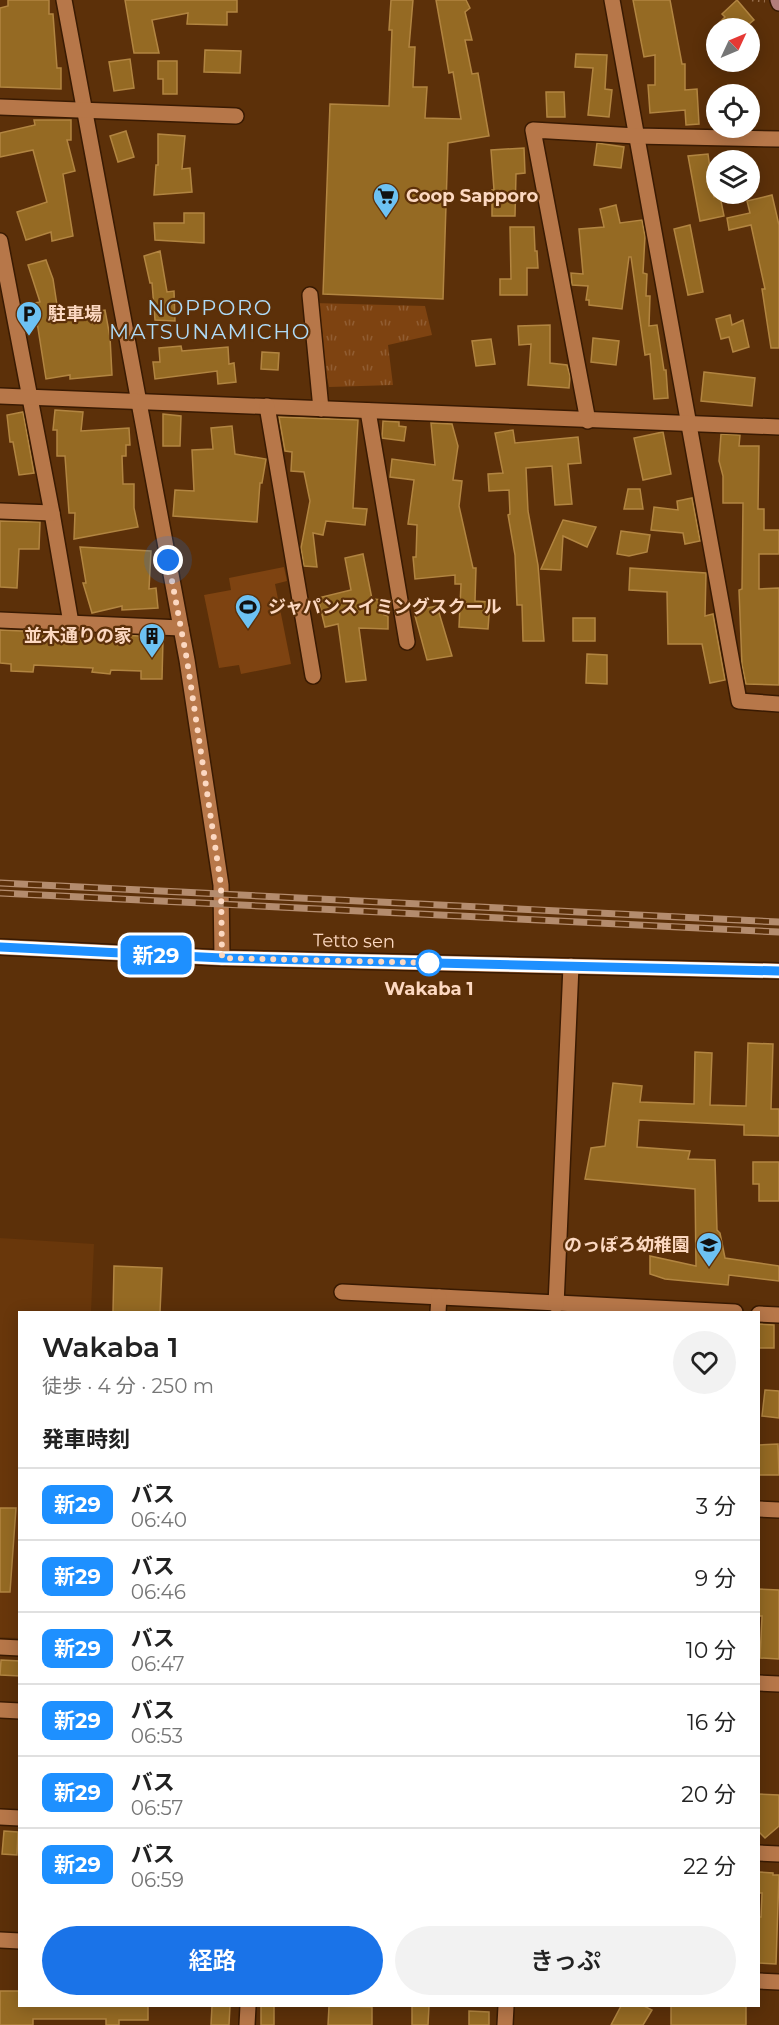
<!DOCTYPE html>
<html lang="ja">
<meta charset="utf-8">
<style>
:root{--surface:#fff;--page:#f2f2f2;--text:#222;--muted:#767676;--line:#e0e0e0;--accent:#1a73e8}
body{margin:0;font-family:Montserrat,"Noto Sans JP",sans-serif;background:var(--page);color:var(--text);height:100vh;display:flex;flex-direction:column;font-size:22px;white-space:nowrap}
*{box-sizing:border-box;margin:0}
p{font-size:20px;color:var(--muted)}
.icon{flex:none;width:33px;height:33px;fill:none;stroke:currentColor;stroke-width:2;stroke-linecap:round;stroke-linejoin:round}
.map{position:relative;flex:1;overflow:hidden}
.drawer{position:absolute;left:18px;top:1311px;width:742px;height:696px;display:flex;flex-direction:column;background:var(--surface);border-radius:0px;box-shadow:0 3px 15px #0003}
.drawer>*{flex:none}
.badge{padding:0 12px;border-radius:9px;font-size:21px;line-height:39px}
.needle{width:39px;rotate:46deg}
.controls{position:absolute;left:706px;top:18px;display:grid;gap:12px}
.controls a{display:grid;place-items:center;width:54px;height:54px;border-radius:50%;background:var(--surface);box-shadow:0 3px 15px #0003;font-size:30px}
.you{position:absolute;width:30px;height:30px;margin:-15px;border:4px solid #fff;border-radius:50%;background:#1a73e8;box-shadow:0 0 0 9px #1a73e833}
.map>.badge{position:absolute;translate:-50% -50%;box-shadow:0 0 0 3px #fff}
h2{padding:0 24px;font-size:22px;line-height:54px}
.round{display:grid;place-items:center;flex:none;width:63px;height:63px;border-radius:32px;background:var(--page)}
.overview{display:flex;align-items:center;justify-content:space-between;height:102px;padding:0 24px}
h1{font-size:28px;font-weight:600;line-height:45px}
.action{display:flex;gap:12px;margin-top:auto;padding:12px 24px}
.action a{flex:1;height:69px;border-radius:36px;background:var(--accent);color:#fff;font-size:24px;font-weight:600;line-height:69px;text-align:center}
.action a+a{background:var(--page);color:var(--text)}
ul{padding:0;list-style:none}
li{display:flex;align-items:center;gap:18px;height:72px;padding:0 24px;border-top:2px solid var(--line)}
li div{flex:1}
li b{display:block;font-size:22px}
li em{font-style:normal}
li .badge{min-width:66px;font-weight:700;text-align:center}
.map>svg:first-child{display:block}
</style>
<div class="map">
<svg width="779" height="2025" viewBox="0 0 779 2025">
<defs>
<pattern id="grass-tufts" width="24" height="20" patternUnits="userSpaceOnUse" patternTransform="scale(1.5)"><rect width="24" height="20" fill="#7e4311"/><path d="M3 7l-1-3M5 7V3M7 7l1-3M15 17l-1-3M17 17v-4M19 17l1-3" fill="none" stroke="#915d32"/></pattern>
</defs>
<rect width="100%" height="100%" fill="#5c3009"/>
<path fill="#69370b" d="M0 1238 94 1244 91 1312H20L19 1638 0 1637Z"/>
<path fill="url(#grass-tufts)" d="M313 303 425 306 432 335 388 345 393 385 329 387 318 335 323 334Z"/>
<path fill="#7e4311" d="M284 567 287 581 275 584 291 664 241 674 239 665 219 668 204 595 231 590 229 578Z"/>
<g fill="#956a23" stroke="#b28541" stroke-width="1.5">
<path d="M8 0H49V14H53L57 68H61V89L0 87V8L8 6Z"/>
<path d="M125 0H237V12H227V25L187 24 188 13 152 20 159 53H134Z"/>
<path d="M391 0H413L409 47H415L413 87H427L425 118 461 119 453 72 449 73 436 0H466L470 8 465 12 472 40H465L472 74 478 73 489 136 448 143 443 299 323 294 330 104 389 106 392 30H389Z"/>
<path d="M633 0H670L682 64H685V90L697 89 699 124 686 125 685 110 650 113 648 85H655V55L644 57Z"/>
<path d="M737 0 754 20 744 28H726L720 22 725 17 722 14Z"/>
<path d="M205 50 241 51 240 73 204 72Z"/>
<path d="M576 54 607 55 605 89 612 90 609 117 588 115 593 68 575 67Z"/>
<path d="M130 59 134 88 114 91 109 62Z"/>
<path d="M158 61H177V94H163V79H158Z"/>
<path d="M546 92H564L565 117H547Z"/>
<path d="M34 120H71V140H67L75 171 63 174 73 236 52 241 51 232 26 240 17 212 47 202 33 150 0 157V133L35 125Z"/>
<path d="M126 131 134 157 118 162 110 136Z"/>
<path d="M158 134 185 136 182 169 190 168 192 192 154 195 156 165H158Z"/>
<path d="M597 143 624 147 621 168 594 165Z"/>
<path d="M524 148 525 173 516 174 515 216H492V190H494L491 150Z"/>
<path d="M708 154 714 197 720 196 724 216 700 221 688 156Z"/>
<path d="M772 195 779 225V348H771L762 289H765L751 225 729 230 727 218 750 213 747 201Z"/>
<path d="M616 205 620 223 642 220 645 236 643 273 647 274 646 296H650L649 326 657 325 664 370H666L668 398 654 399 650 354 645 355 631 257H629L622 309 589 305V300H586L588 286 572 285 571 273 583 274 579 229 604 227 600 209Z"/>
<path d="M184 213H204V243L155 240 154 223H184Z"/>
<path d="M690 225 703 292 688 295 674 229Z"/>
<path d="M510 227H534L535 251H537L538 268H527V295H500V279H511Z"/>
<path d="M160 251 167 292 174 291 175 321 155 320 152 283H150L144 256Z"/>
<path d="M46 260 53 279 59 318 105 310 110 337 112 375 70 379V375L46 379 34 303 40 302 28 265Z"/>
<path d="M730 315 732 325 743 320 749 347 733 352 729 337 721 339 716 319Z"/>
<path d="M550 325V363L567 365 570 376 569 388 528 385 531 344 519 345 518 326Z"/>
<path d="M593 338 619 341 616 365 591 362Z"/>
<path d="M491 339 495 364 476 366 472 341Z"/>
<path d="M181 346 182 351 228 347 229 364 234 363 236 382 218 384 217 371 155 379 153 362H160L159 348Z"/>
<path d="M262 352 279 353 278 370 261 369Z"/>
<path d="M704 372 755 378 752 406 701 401Z"/>
<path d="M55 410 83 412 81 431 129 428 130 445H126V456H122L123 484H134V508L138 527 74 539 75 513H69L65 456H57V430H53Z"/>
<path d="M23 412 34 473 19 475 13 442H10L7 415Z"/>
<path d="M163 414 181 416 180 446H163Z"/>
<path d="M279 417 358 420 353 508 367 509 365 525 326 521 323 535 313 533 317 567 304 566 301 548 310 501 304 472 291 471 292 452 285 451Z"/>
<path d="M383 421 399 422V426L406 427 404 441 382 438Z"/>
<path d="M431 423 452 424 458 446 453 480 462 481 459 506 473 568H476L475 601 490 602 488 629 459 627 461 584H455V575L415 579 413 557H416L417 525 408 524 414 480 390 477 392 459 435 465Z"/>
<path d="M232 426 235 454 266 459 262 483H260L257 522 173 516 175 490 194 491 192 450 213 449 211 428Z"/>
<path d="M513 430 515 443 578 437 581 463 568 464 572 504 555 505 552 466 526 468 528 511 538 565 544 641H523L522 605H517L515 555 508 515 510 514 509 490 489 491 488 474 503 473 495 433Z"/>
<path d="M663 432 671 474 643 480 634 438Z"/>
<path d="M721 434 740 435 739 446H759L758 509H764V530H779V554H759V589L779 588V685L746 684 742 665 739 590 742 589 743 503H723V476L719 461Z"/>
<path d="M628 489H640L643 509H624Z"/>
<path d="M692 498 700 541 685 544 683 533 651 530 654 507 678 510 677 501Z"/>
<path d="M563 520 596 527 587 547 563 536 561 570 541 569Z"/>
<path d="M0 521 40 522 39 549H19L17 588 0 587Z"/>
<path d="M621 531 650 535 647 552 629 556 617 554Z"/>
<path d="M80 547 151 551 149 589 156 588 158 608 122 610V606L92 613 83 583H86Z"/>
<path d="M363 554 372 599 384 600V615L388 616V629L359 628 366 680 346 682 338 624 325 627 318 598 351 590 345 558Z"/>
<path d="M630 568 706 573 705 616 713 614 725 680 710 683 702 644H668L667 592 629 590Z"/>
<path d="M437 606 452 656 427 660 415 616V610Z"/>
<rect x="573" y="618" width="22" height="23"/>
<path d="M0 630 86 634V637L121 640V635L139 636V638L163 639 162 679H141V671L111 670 110 674 92 672 93 668 34 665 33 672 11 671V664L0 663Z"/>
<path d="M587 654 607 655V684L586 683Z"/>
<path d="M748 1043 773 1044 771 1109H779V1136L744 1135V1125L639 1120 637 1147 690 1151 688 1159 715 1160 717 1230 720 1233 725 1258 779 1266V1281L729 1275 728 1285 665 1279 650 1274V1256L696 1266 695 1189 585 1179 591 1148 605 1146 613 1083 642 1086 640 1102 694 1104 695 1052 712 1053 710 1105 746 1106Z"/>
<path d="M753 1162H779V1201H759V1184H753Z"/>
<path d="M114 1266 162 1268 160 1312H113Z"/>
<path d="M759 1324 774 1325V1348H759Z"/>
<path d="M765 1390 779 1391V1418L762 1416Z"/>
<path d="M778 1444 779 1475H759V1445Z"/>
<path d="M0 1508H16L10 1592H0Z"/>
<path d="M759 1589 779 1590V1659L760 1658 762 1616H759Z"/>
<path d="M1 1660 20 1661V1676L0 1675Z"/>
<path d="M759 1794 779 1795V1826L765 1838 759 1832Z"/>
<path d="M4 1831 18 1832 17 1855 2 1854Z"/>
<path d="M759 1872 773 1873V1875H779L776 1964 759 1963V1917H761L762 1893H759Z"/>
<path d="M0 1991H20V2006H148V2020H119V2025H106V2019H33V2025H0Z"/>
<path d="M212 2006H230L229 2025H211Z"/>
<rect x="261" y="2006" width="13" height="19"/>
<path d="M329 2006 372 2007V2025H328Z"/>
<path d="M412 2006H429L428 2025H412Z"/>
<path d="M621 2006H644L652 2010 643 2025H611Z"/>
<rect x="671" y="2006" width="75" height="19"/>
<path d="M469 2011 489 2012V2025H469Z"/>
</g>
<g fill="none" stroke-linecap="round" stroke-linejoin="round">
<g stroke="#391a02" stroke-width="18">
<g id="minor">
<path d="M64 0 187 660 221 885 222 958"/>
<path d="M612 0 739 701 779 704"/>
<path d="M0 107 236 116"/>
<path d="M0 241 52 513 71 623"/>
<path d="M310 295 321 409"/>
<path d="M0 396 779 427"/>
<path d="M267 406 313 676"/>
<path d="M368 411 407 642"/>
<path d="M588 421 533 130 636 136 779 139"/>
<path d="M0 511 52 513"/>
<path d="M0 620 181 628"/>
<path d="M342 1292 735 1312"/>
<path d="M556 1305 571 966"/>
<path d="M438 1312 439 1297"/>
<path d="M759 1314 779 1315"/>
<path d="M759 1509 779 1510"/>
<path d="M0 1647 20 1648"/>
<path d="M759 1683 779 1684"/>
<path d="M0 1710 20 1711"/>
<path d="M0 1817 20 1818"/>
<path d="M759 1853 779 1854"/>
<path d="M0 1940 20 1941"/>
<path d="M759 1981 779 1982"/>
<path d="M247 2025 248 2006"/>
<path d="M505 2025 506 2006"/>
</g>
</g>
<g stroke="#391a02" stroke-width="18">
<path id="tertiary" d="M0 947 222 958 779 971"/>
</g>
<g stroke="#391a02" stroke-width="18">
<path id="secondary" d="M778 0 779 3"/>
</g>
<path stroke="#966d4c" stroke-width="3" stroke-dasharray="1.5 4.5" stroke-linecap="butt" d="M752 0 765 1"/>
<use href="#minor" stroke="#b77749" stroke-width="15"/>
<use href="#tertiary" stroke="#b77749" stroke-width="15"/>
<use href="#secondary" stroke="#b27d7b" stroke-width="15"/>
<g stroke="#b48c6e" stroke-width="7">
<g id="rail">
<path d="M0 883 779 922"/>
<path d="M0 893 779 932"/>
</g>
</g>
<use href="#rail" stroke="#5c3009" stroke-width="4.5" stroke-dasharray="14" stroke-linecap="butt"/>
</g>
<g fill="none" stroke-linecap="round" stroke-linejoin="round">
<g stroke="#fff" stroke-width="14">
<path id="line" d="M0 947 222 958 779 971"/>
</g>
<use href="#line" stroke="#1e90ff" stroke-width="9"/>
<path stroke="#fcd8c1" stroke-width="6" stroke-dasharray="0 10.8" d="M168 560 187 660 221 885 222 958 431 963H429"/>
</g>
<defs>
<g id="supermarket-pin" transform="scale(1.35)"><path d="M0 17L-7.5 6A9.5 9.5 0 1 1 7.5 6Z" fill="#6dc2f3" stroke="#5c3009"/><path d="M-6-5.5h2.5l.6 2H6L4.5 2H-2.5L-4.4-4H-6ZM-1.5 3.2a1.3 1.3 0 1 0 .1 0ZM3 3.2a1.3 1.3 0 1 0 .1 0Z" fill="#111"/></g>
<g id="parking-pin" transform="scale(1.35)"><path d="M0 17L-7.5 6A9.5 9.5 0 1 1 7.5 6Z" fill="#6dc2f3" stroke="#5c3009"/><path d="M-3.5-5.5H1a3.5 3.5 0 0 1 0 7H-1V5.5H-3.5ZM-1-3.4V-.6H.8a1.4 1.4 0 0 0 0-2.8Z" fill="#111"/></g>
<g id="stadium-pin" transform="scale(1.35)"><path d="M0 17L-7.5 6A9.5 9.5 0 1 1 7.5 6Z" fill="#6dc2f3" stroke="#5c3009"/><path d="M0-5a6.5 5 0 1 0 0 10a6.5 5 0 1 0 0-10ZM-3.5-1.8h7v3.6h-7Z" fill="#111"/></g>
<g id="building-pin" transform="scale(1.35)"><path d="M0 17L-7.5 6A9.5 9.5 0 1 1 7.5 6Z" fill="#6dc2f3" stroke="#5c3009"/><path d="M-4-6H4V6H1V3H-1V6H-4ZM-2.5-4.3h1.7v1.8h-1.7ZM.8-4.3h1.7v1.8H.8ZM-2.5-1h1.7V.8h-1.7ZM.8-1h1.7V.8H.8Z" fill="#111"/></g>
<g id="school-pin" transform="scale(1.35)"><path d="M0 17L-7.5 6A9.5 9.5 0 1 1 7.5 6Z" fill="#6dc2f3" stroke="#5c3009"/><path d="M0-5L7-2L0 1L-7-2ZM-4 1L0 2.5L4 1V4Q0 6-4 4Z" fill="#111"/></g>
</defs>
<g fill-rule="evenodd">
<use href="#supermarket-pin" x="386" y="196"/>
<use href="#parking-pin" x="29" y="314"/>
<use href="#stadium-pin" x="248" y="607"/>
<use href="#building-pin" x="152" y="636"/>
<use href="#school-pin" x="709" y="1245"/>
</g>
<circle fill="#fff" stroke="#1e90ff" stroke-width="3" cx="429" cy="963" r="12"/>
<g text-anchor="middle" stroke-width="4.5" stroke-linejoin="round" paint-order="stroke">
<g font-size="18" font-weight="bold" fill="#fcd8c1" stroke="#5c3009" text-anchor="start">
<text x="406" y="202">Coop Sapporo</text>
<text x="48" y="320">駐車場</text>
<text x="268" y="613">ジャパンスイミングスクール</text>
<text x="132" y="642" text-anchor="end">並木通りの家</text>
<text x="690" y="1251" text-anchor="end">のっぽろ幼稚園</text>
</g>
<g font-size="18" fill="#fcd8c1" stroke="#5c3009">
<text transform="translate(354 941) rotate(1)" y="6">Tetto sen</text>
</g>
<g font-size="18" font-weight="bold" fill="#fcd8c1" stroke="#5c3009">
<text x="429" y="995">Wakaba 1</text>
</g>
<g font-size="21" letter-spacing="1.5" fill="#afdbf7" stroke="#5c3009">
<text x="210" y="315">NOPPORO<tspan x="210" dy="24">MATSUNAMICHO</tspan></text>
</g>
</g>
</svg>
<div class="controls">
<a><svg class="needle" viewBox="-14 -14 28 28"><path d="M0-13l5 13h-10z" fill="#e53935"/><path d="M0 13l5-13h-10z" fill="#767676"/></svg></a>
<a><svg class="icon" aria-label="locate" viewBox="0 0 24 24"><circle cx="12" cy="12" r="6"/><path d="M12 2v4M12 18v4M2 12h4M18 12h4"/></svg></a>
<a><svg class="icon" aria-label="layers" viewBox="0 0 24 24"><path d="M12 4l9 5-9 5-9-5zM3 14l9 5 9-5"/></svg></a>
</div>
<div class="you" style="left:168px;top:560px"></div>
<b class="badge" style="left:156px;top:955px;background:#1e90ff;color:#fff">新29</b>
<section class="drawer">
<div class="overview"><div><h1>Wakaba 1</h1><p>徒歩 · 4 分 · 250 m</p></div><a class="round"><svg class="icon" aria-label="heart" viewBox="0 0 24 24"><path d="M12 20l-8-8c-3-5 5-10 8-4 3-6 11-1 8 4z"/></svg></a></div>
<h2>発車時刻</h2>
<ul>
<li><span class="badge" style="background:#1e90ff;color:#fff">新29</span><div><b>バス</b><p>06:40</p></div><em>3 分</em></li>
<li><span class="badge" style="background:#1e90ff;color:#fff">新29</span><div><b>バス</b><p>06:46</p></div><em>9 分</em></li>
<li><span class="badge" style="background:#1e90ff;color:#fff">新29</span><div><b>バス</b><p>06:47</p></div><em>10 分</em></li>
<li><span class="badge" style="background:#1e90ff;color:#fff">新29</span><div><b>バス</b><p>06:53</p></div><em>16 分</em></li>
<li><span class="badge" style="background:#1e90ff;color:#fff">新29</span><div><b>バス</b><p>06:57</p></div><em>20 分</em></li>
<li><span class="badge" style="background:#1e90ff;color:#fff">新29</span><div><b>バス</b><p>06:59</p></div><em>22 分</em></li>
</ul>
<div class="action"><a>経路</a><a>きっぷ</a></div>
</section>
</div>
